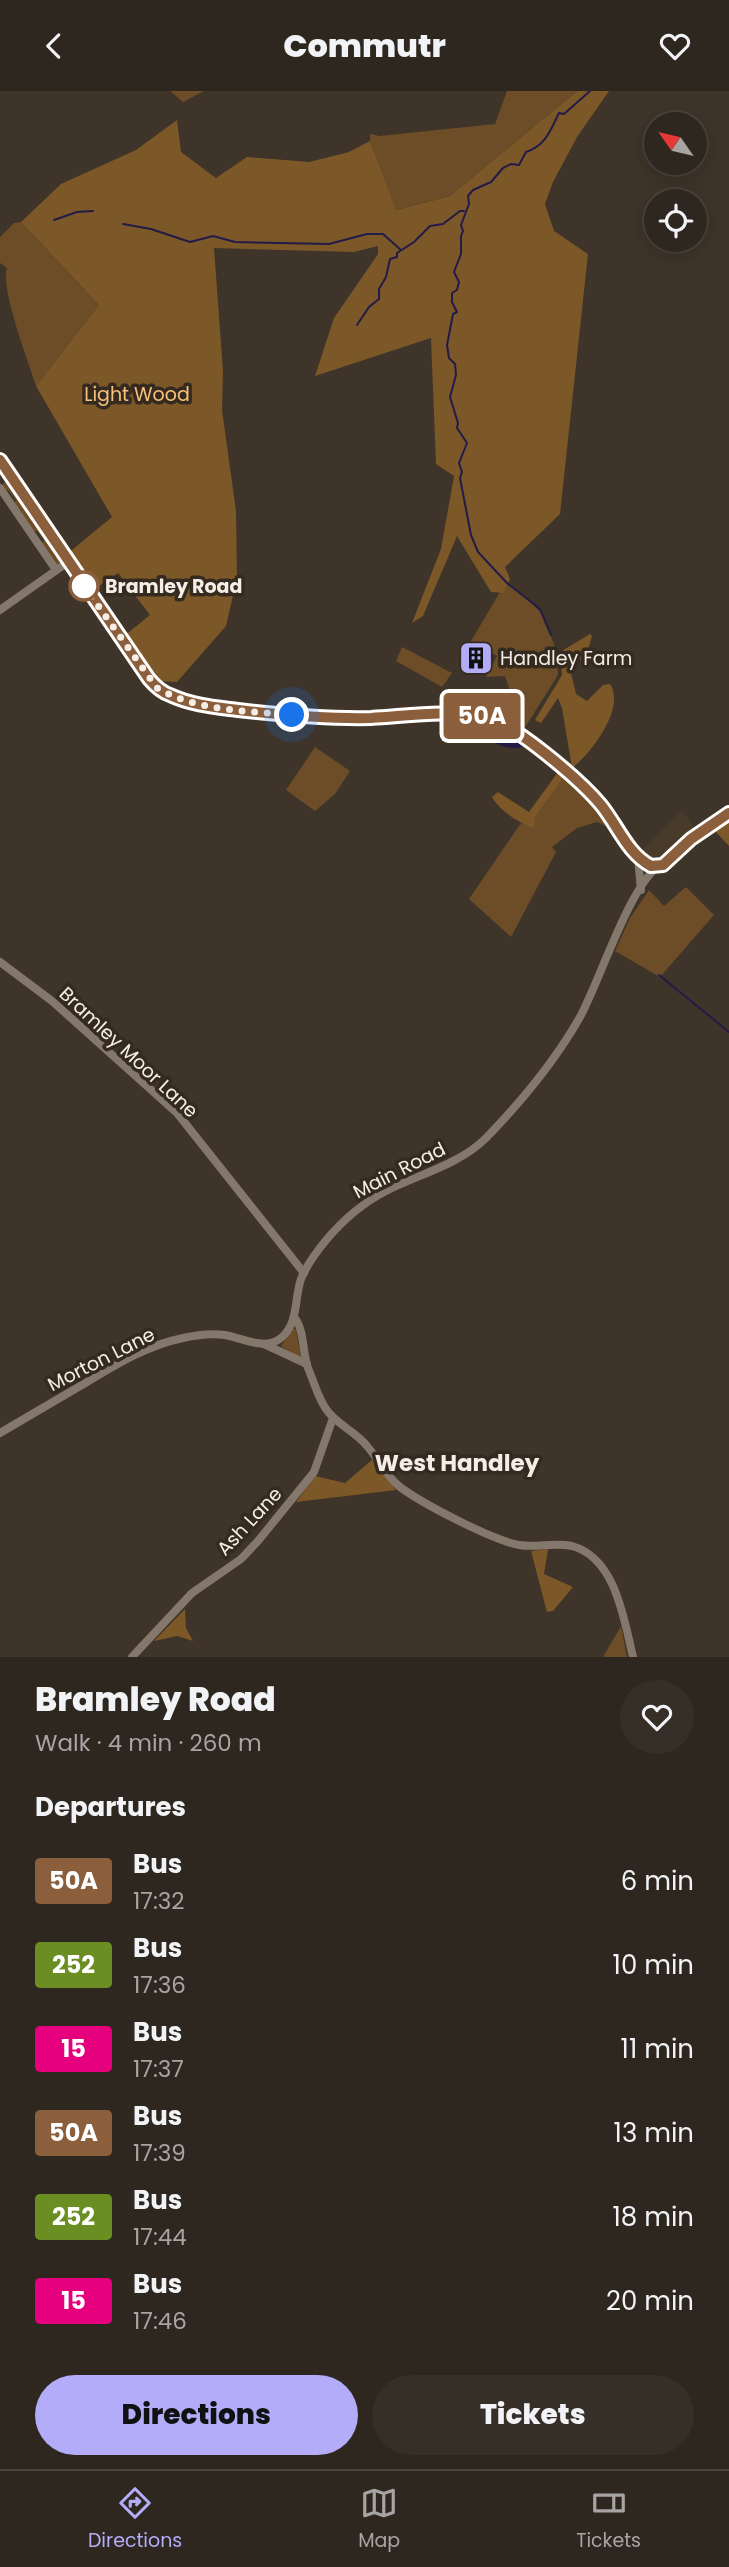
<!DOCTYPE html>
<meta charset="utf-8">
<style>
:root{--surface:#2e271f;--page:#362f28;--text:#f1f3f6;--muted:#a7a5a4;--line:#49443d;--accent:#b3acf9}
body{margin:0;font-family:Poppins,sans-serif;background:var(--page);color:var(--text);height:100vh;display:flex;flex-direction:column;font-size:26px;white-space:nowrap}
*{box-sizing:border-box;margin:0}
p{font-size:23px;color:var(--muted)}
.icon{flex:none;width:38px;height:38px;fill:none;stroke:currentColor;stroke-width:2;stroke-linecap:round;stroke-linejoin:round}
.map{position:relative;height:1566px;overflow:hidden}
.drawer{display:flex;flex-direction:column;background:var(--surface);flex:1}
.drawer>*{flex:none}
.badge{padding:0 14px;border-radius:5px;font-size:24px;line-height:46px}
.needle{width:46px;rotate:304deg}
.controls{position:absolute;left:644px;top:21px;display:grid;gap:14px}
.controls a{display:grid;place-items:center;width:63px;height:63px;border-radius:50%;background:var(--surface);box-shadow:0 4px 18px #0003,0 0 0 2px var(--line);font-size:35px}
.you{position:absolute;width:35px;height:35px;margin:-18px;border:5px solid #fff;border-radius:50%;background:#1a73e8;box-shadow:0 0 0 10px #1a73e833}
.map>.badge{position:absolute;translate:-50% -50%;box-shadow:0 0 0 4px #fff}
h2{padding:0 35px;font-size:26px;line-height:63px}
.round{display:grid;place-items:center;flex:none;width:74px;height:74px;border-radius:37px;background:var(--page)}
.headline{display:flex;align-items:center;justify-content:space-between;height:119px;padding:0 35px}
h1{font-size:33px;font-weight:800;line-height:52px}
.cta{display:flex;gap:14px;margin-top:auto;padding:14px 35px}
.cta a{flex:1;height:80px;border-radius:42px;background:var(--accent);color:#111;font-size:28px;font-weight:800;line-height:80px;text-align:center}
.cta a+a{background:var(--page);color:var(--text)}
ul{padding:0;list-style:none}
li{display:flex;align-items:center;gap:21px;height:84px;padding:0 35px}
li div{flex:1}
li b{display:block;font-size:26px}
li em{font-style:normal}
li .badge{min-width:77px;font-weight:700;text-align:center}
header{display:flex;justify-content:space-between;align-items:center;height:91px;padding:0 35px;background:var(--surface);font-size:32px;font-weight:800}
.tab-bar{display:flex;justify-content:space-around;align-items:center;height:98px;border-top:2px solid var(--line);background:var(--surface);font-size:19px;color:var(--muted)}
.tab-bar a{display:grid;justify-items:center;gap:4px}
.tab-bar .on{color:var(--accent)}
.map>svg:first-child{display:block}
</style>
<header><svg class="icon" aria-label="back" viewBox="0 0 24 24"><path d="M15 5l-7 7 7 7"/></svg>Commutr<svg class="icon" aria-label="heart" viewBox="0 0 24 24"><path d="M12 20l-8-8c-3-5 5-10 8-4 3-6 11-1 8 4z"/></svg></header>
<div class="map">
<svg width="729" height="1566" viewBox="0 0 729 1566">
<rect width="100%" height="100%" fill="#3e3429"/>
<path fill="#493b2a" d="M682 720 697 739 666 766 658 770H648L640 761Z"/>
<g fill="#6c4d27">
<path d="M170 0H204L183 11Z"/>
<path d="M507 0H577L450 105 395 119 370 50V43L379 45 495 33Z"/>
<path d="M21 131 99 214 36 295C28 271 0 196 7 177L0 172V146L14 132Z"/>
<path d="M6 389 61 470 59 473 56 474 41 454 44 449 37 440 32 441 13 414 16 409 8 399H4L2 395Z"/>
<path d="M508 494 527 507 543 524 556 559 558 584 524 638 518 604 512 606 505 585 486 586 497 565 471 550 500 501H504Z"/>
<path d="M402 556 452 582 442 596 396 570Z"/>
<path d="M315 656 350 680 335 703 315 720 286 699Z"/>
<path d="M564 686 587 706 609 732 606 735 597 731 577 737 552 756 556 761 511 846 469 808 521 732 533 736 534 727Z"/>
<path d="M686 796 714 824 660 886 615 860 630 827 649 799 664 815Z"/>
<path d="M293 1238H296L301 1265 299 1266 281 1255Z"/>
<path d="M621 1535 627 1566H603Z"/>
</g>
<g fill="#7c5728">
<path d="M577 0H609L577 46 553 91 545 113 554 140 588 163 560 423 505 476 510 488 504 502 491 501 457 445 423 525 412 532 441 458 454 385 436 373 431 247 315 285 334 227 378 163V155L354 161 214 157 223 280 222 319 236 420 237 487 226 535 177 591 158 590 123 546 150 524 118 482 92 500 67 463 112 426 36 295 99 214 21 131 61 93 136 59 177 29 181 61 216 87 247 66 309 71 349 61 370 50 396 119 450 105Z"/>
<path d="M590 543 592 545 586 566 575 571 571 582 576 603 587 610 603 594 610 593C626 617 591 663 572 677L562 617 558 607 541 632 535 629 562 584 560 561Z"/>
<path d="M558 681 564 686 535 726 534 737C519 732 500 720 492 706L498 701 529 721Z"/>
<path d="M729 729V755L713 738Z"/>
<path d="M373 1368 396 1399 296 1411 315 1385 345 1392Z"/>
<path d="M548 1458 544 1483 573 1496 553 1520 547 1521 531 1460Z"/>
<path d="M185 1518 186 1537 193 1550 177 1545 154 1550Z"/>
</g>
<path fill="#231b48" d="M482 630 495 634 522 651V656C505 660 480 650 482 630Z"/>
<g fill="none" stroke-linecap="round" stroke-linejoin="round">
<g stroke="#231b48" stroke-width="2">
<path d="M54 129 77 121 93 120"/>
<path d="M123 133 151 138 190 151 213 145 235 151 329 153 367 143H383L401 159"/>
<path d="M357 234 369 216 379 208V198L386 186 390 168 397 166V162L414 151 430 135 443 133 460 120H464"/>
<path d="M551 544 540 518 507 492 478 461 471 444 460 387 462 381 459 372 467 352 457 337 458 332 450 306 456 284 455 273 449 267 447 254 453 223 457 221 452 211V202L457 199 459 191 454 181 461 163V145L463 140 461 134 469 113 468 105 473 99 491 91 503 77 511 73 519 74 526 61C546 54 550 40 559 22L564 23 590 0"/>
<path d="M659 884 729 941"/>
</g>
<g stroke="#83786b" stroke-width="8">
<path d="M0 369 126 555 157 597 185 609 255 621 367 627 464 623 494 628 512 638 580 693 603 717 634 763 651 775 658 776"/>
<path d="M0 397 56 479"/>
<path d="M0 519 68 471"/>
<path d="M638 767 641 799"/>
<path d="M0 871 52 910 177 1022 304 1182"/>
<path d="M294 1226C305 1239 302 1261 308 1277 314 1291 320 1313 331 1324 342 1336 357 1342 367 1355 379 1369 386 1385 400 1396 423 1413 492 1449 519 1454 536 1457 555 1451 572 1455 616 1467 624 1529 633 1566"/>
<path d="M264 1253 307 1273"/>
<path d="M0 1342C29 1325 58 1308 87 1291 117 1273 148 1254 183 1247 196 1244 211 1242 225 1244 242 1247 265 1260 281 1247 299 1232 294 1208 301 1188 307 1173 317 1160 327 1148 344 1128 364 1111 388 1099 420 1083 460 1073 486 1047 521 1011 555 970 580 926 600 889 628 800 657 776 681 757 704 739 729 722"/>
<path d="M132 1566 192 1502 241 1468 258 1450 314 1381 333 1327"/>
</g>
</g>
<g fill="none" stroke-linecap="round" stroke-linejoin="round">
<g stroke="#fff" stroke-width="16">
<path id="line" d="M0 369 149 588C155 595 161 601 170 604 191 614 215 616 238 619 282 624 327 628 371 627 407 625 447 619 483 625 513 631 581 690 601 714 618 735 627 762 651 775L663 774 691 748 729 722"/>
</g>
<use href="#line" stroke="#8b5e3c" stroke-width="10"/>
<path stroke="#f5eee7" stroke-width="7" stroke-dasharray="0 12.6" d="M84 495 157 597C196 620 247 620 292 624"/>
</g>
<defs>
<g id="building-square" transform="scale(1.75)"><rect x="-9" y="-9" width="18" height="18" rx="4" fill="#b3acf9" stroke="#342a1f"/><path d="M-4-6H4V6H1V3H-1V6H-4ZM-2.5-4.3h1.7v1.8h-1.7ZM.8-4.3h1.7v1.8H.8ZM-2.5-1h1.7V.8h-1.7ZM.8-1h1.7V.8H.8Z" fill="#111"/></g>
</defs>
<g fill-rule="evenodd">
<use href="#building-square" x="476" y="567"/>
</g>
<circle fill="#fff" stroke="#8b5e3c" stroke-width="3.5" cx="84" cy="495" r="14"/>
<g text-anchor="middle" stroke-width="7" stroke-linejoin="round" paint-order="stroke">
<g font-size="19" fill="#f9c079" stroke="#342a1f">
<text x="137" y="310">Light Wood</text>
</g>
<g font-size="19" font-weight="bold" fill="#f5eee7" stroke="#342a1f" text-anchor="start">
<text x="105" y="502">Bramley Road</text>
</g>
<g font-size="19" fill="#f5eee7" stroke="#342a1f" text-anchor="start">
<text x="500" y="574">Handley Farm</text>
</g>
<g font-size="19" fill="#f5eee7" stroke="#342a1f">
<text transform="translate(129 961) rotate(43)" y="7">Bramley Moor Lane</text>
<text transform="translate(399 1079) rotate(-27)" y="7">Main Road</text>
<text transform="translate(101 1268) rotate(-27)" y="7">Morton Lane</text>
<text transform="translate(249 1430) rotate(-47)" y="7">Ash Lane</text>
</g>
<g font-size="23" font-weight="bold" fill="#f5eee7" stroke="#342a1f">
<text x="457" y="1380">West Handley</text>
</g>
</g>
</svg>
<div class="controls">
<a><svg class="needle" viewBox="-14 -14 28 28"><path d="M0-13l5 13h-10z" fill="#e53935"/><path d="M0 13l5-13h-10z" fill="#a7a5a4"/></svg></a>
<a><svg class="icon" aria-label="locate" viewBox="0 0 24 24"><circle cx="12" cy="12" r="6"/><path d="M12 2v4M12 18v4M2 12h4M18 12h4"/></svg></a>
</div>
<div class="you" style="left:292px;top:624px"></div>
<b class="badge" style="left:482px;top:625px;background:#8b5e3c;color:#fff">50A</b>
</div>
<section class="drawer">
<div class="headline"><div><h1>Bramley Road</h1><p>Walk · 4 min · 260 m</p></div><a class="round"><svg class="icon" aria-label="heart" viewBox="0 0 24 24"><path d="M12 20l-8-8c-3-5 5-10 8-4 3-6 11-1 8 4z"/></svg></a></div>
<h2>Departures</h2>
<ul>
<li><span class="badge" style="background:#8b5e3c;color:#fff">50A</span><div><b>Bus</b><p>17:32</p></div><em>6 min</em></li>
<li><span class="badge" style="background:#6b8e23;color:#fff">252</span><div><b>Bus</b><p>17:36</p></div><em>10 min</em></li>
<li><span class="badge" style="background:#e6007e;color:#fff">15</span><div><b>Bus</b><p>17:37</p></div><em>11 min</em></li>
<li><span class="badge" style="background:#8b5e3c;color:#fff">50A</span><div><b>Bus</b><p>17:39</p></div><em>13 min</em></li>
<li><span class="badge" style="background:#6b8e23;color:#fff">252</span><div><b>Bus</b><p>17:44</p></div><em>18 min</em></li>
<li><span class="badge" style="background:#e6007e;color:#fff">15</span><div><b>Bus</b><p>17:46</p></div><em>20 min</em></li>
</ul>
<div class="cta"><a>Directions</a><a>Tickets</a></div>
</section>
<nav class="tab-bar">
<a class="on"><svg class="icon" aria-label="directions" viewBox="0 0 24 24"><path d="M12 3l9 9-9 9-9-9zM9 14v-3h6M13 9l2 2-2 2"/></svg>Directions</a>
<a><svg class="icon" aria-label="map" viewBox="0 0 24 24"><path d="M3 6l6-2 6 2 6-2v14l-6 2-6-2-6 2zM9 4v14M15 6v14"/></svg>Map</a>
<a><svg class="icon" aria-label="tickets" viewBox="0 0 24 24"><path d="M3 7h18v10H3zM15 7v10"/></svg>Tickets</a>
</nav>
